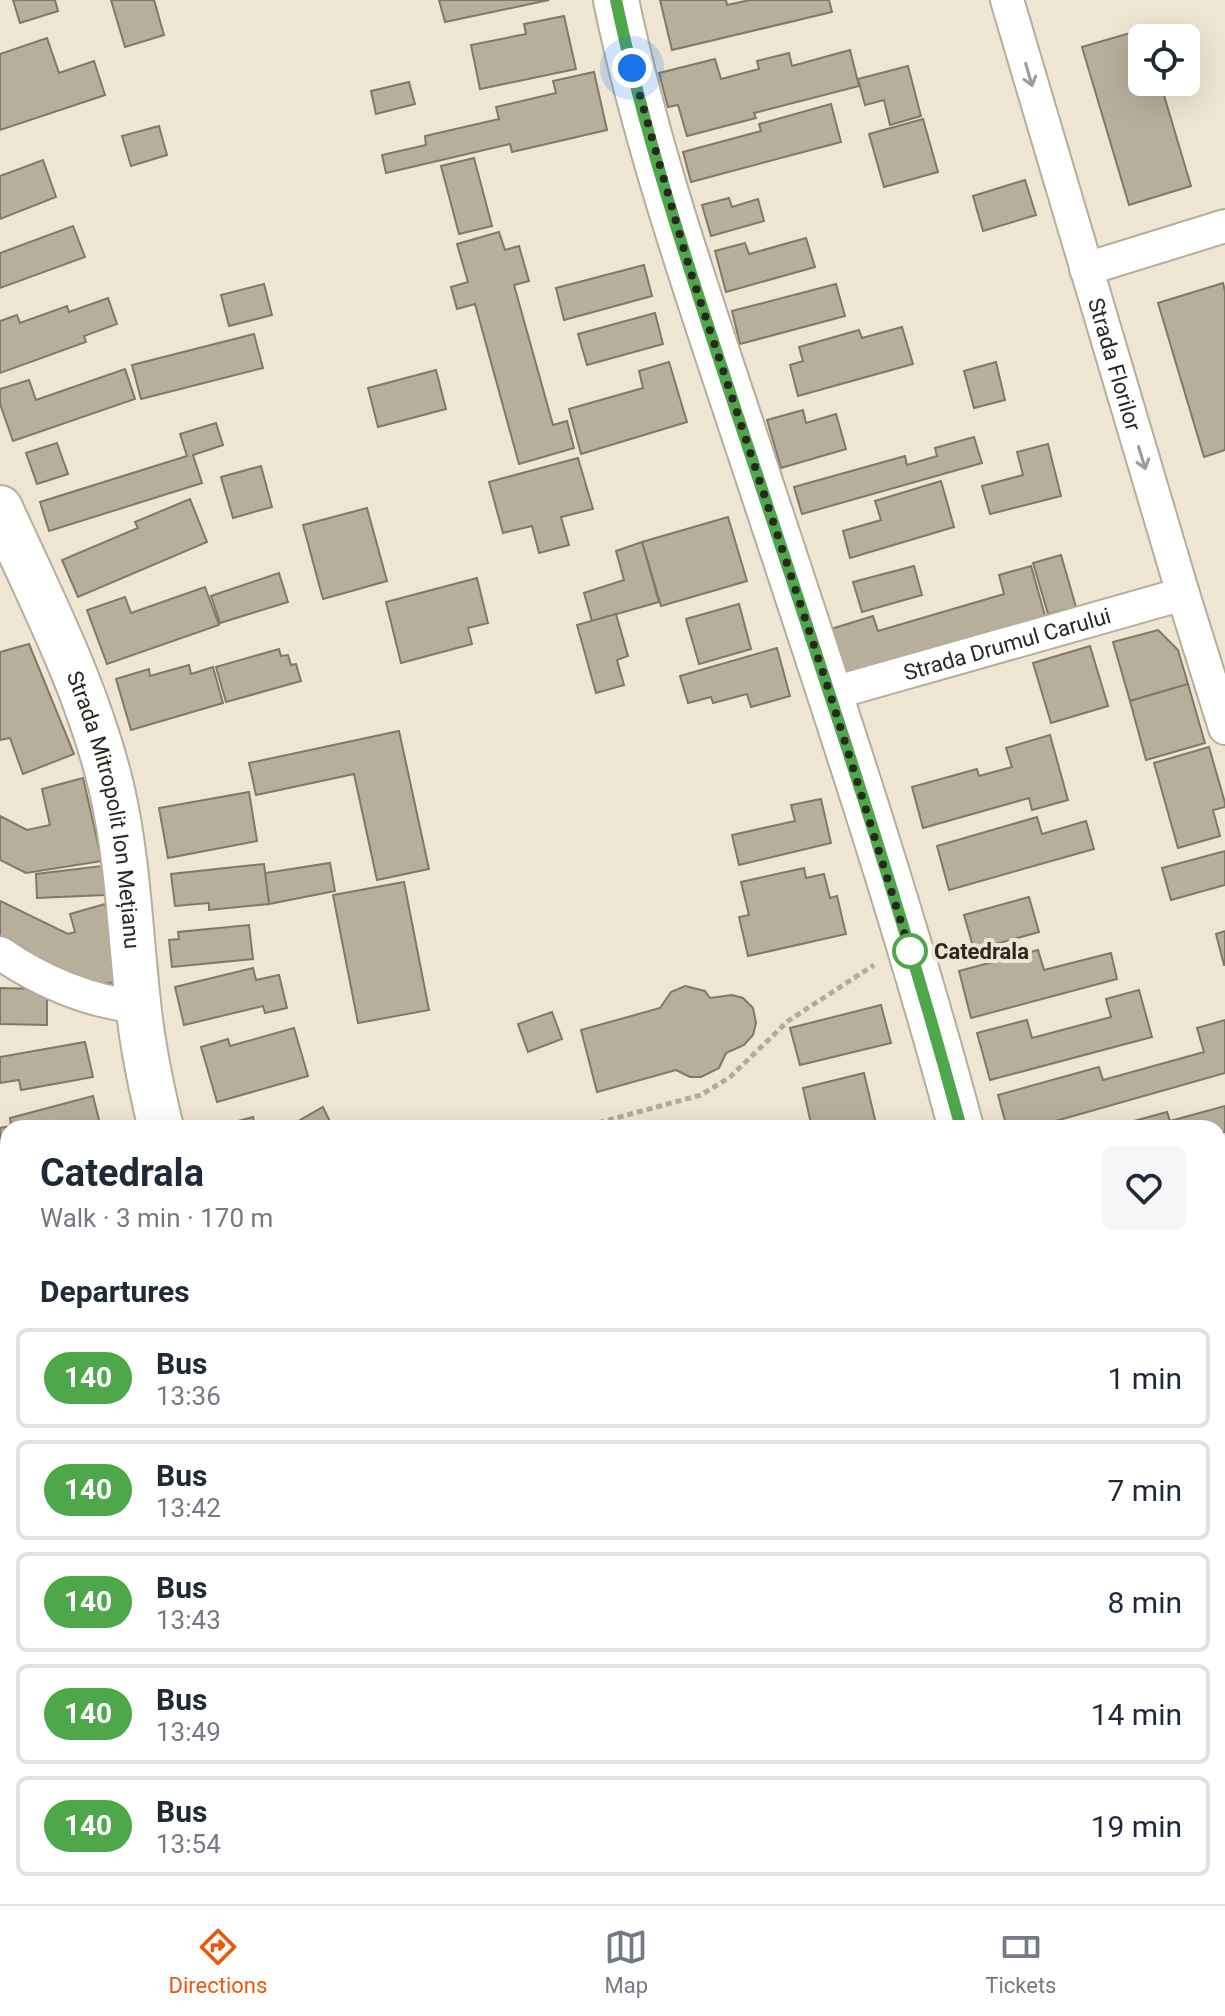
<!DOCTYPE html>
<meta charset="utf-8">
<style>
:root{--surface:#fff;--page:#f6f6f7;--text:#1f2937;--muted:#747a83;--line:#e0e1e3;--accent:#ea580c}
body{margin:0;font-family:Roboto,sans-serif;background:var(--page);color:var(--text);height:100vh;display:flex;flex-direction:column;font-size:30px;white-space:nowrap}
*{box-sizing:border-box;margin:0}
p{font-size:26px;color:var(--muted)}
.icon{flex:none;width:44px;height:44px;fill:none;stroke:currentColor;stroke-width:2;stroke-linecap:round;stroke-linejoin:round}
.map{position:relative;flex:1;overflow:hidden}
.drawer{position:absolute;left:0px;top:1120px;width:1226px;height:784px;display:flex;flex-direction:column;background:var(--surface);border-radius:24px 24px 0 0;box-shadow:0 8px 32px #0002}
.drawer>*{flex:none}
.badge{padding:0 16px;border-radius:26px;font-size:28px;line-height:52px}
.fabs{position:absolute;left:1128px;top:24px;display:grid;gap:16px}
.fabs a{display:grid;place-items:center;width:72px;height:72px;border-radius:12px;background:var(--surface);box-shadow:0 8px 32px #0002;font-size:40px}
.you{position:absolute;width:40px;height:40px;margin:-20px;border:6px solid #fff;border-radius:50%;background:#1a73e8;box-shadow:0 0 0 12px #1a73e833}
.map>.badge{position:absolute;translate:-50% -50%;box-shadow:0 0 0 4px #fff}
h2{padding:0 40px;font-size:30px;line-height:72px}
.round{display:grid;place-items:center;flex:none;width:84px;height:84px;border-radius:12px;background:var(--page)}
.overview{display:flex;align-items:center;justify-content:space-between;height:136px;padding:0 40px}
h1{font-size:38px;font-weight:700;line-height:60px}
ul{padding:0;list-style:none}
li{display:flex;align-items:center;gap:24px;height:100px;margin:0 16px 12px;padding:0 24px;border:4px solid var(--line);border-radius:12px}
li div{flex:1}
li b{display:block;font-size:30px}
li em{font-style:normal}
li .badge{min-width:88px;font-weight:700;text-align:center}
.tabs{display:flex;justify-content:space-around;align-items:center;height:112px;border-top:2px solid var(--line);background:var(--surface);font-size:22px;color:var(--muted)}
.tabs a{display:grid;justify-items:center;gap:4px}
.tabs .active{color:var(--accent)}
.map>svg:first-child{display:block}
</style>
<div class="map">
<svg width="1225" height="1904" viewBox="0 0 1225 1904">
<rect width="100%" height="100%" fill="#eee6d2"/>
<g fill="#b7af9c" stroke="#807967" stroke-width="2">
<path d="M13 0H55L58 11 20 23Z"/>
<path d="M111 0H154L164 35 125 47Z"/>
<path d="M439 0H549L445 22Z"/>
<path d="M660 0H726L727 5 750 0H829L832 12 672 50Z"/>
<path d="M564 16 576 69 480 89 471 45 526 34 524 24Z"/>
<path d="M1144 29 1147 38H1142V82H1160L1191 186 1129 205 1082 47Z"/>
<path d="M47 38 59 73 94 61 105 95 0 130V54Z"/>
<path d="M850 50 859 86 754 113 756 118 687 136 678 105 668 107 659 73 715 59 721 79 759 69 757 61 789 53 792 66Z"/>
<path d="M908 66 921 116 890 125 884 100 865 105 858 79Z"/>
<path d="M594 72 607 130 512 152 510 144 386 173 382 155 426 145 425 136 499 119 496 107 556 93 553 81Z"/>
<path d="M409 82 415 104 376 114 371 91Z"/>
<path d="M831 104 841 142 691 182 683 152 761 131 759 124Z"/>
<path d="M923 119 938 172 884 187 869 134Z"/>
<path d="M159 126 167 155 131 166 122 136Z"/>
<path d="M474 158 492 226 459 234 441 166Z"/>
<path d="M43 160 56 197 0 219V176Z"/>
<path d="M1025 180 1036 215 983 231 973 196Z"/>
<path d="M729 198 732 207 758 199 764 221 711 236 702 205Z"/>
<path d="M73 226 85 257 0 288V253Z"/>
<path d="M499 232 505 250 519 246 529 281 514 285 553 425 567 421 574 448 519 464 475 304 457 309 451 287 468 282 457 244Z"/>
<path d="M806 238 815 267 726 292 715 251 745 243 749 254Z"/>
<path d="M644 265 652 296 564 320 556 288Z"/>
<path d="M1223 283 1225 291V450L1204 457 1158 303Z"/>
<path d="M264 284 272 315 229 326 221 295Z"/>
<path d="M836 284 845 316 740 344 732 311Z"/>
<path d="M108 298 117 324 84 336 86 342 0 373V321L17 315 20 323 67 306 69 312Z"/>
<path d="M655 313 663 344 587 365 578 334Z"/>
<path d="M902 327 913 364 798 396 790 365 803 361 799 347 859 330 862 338Z"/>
<path d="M254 334 263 368 141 399 132 365Z"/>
<path d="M669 362 687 422 581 454 569 409 643 388 639 371Z"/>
<path d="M996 362 1005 400 974 408 964 371Z"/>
<path d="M125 369 135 399 13 441 0 404V389L29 380 36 400Z"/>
<path d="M436 370 446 409 378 427 368 388Z"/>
<path d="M803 410 806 423 836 414 846 449 781 468 767 420Z"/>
<path d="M216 423 223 445 193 455 202 483 49 531 40 502 187 456 180 434Z"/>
<path d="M974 437 982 463 802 514 794 487 905 456 907 465 937 456 935 448Z"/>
<path d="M57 443 68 474 37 484 26 453Z"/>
<path d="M1048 444 1061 496 990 514 982 486 1023 475 1017 452Z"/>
<path d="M578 458 593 509 561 517 569 545 539 553 532 526 503 533 489 482Z"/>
<path d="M261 466 272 507 233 518 221 477Z"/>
<path d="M941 481 954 527 850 558 843 531 881 520 875 501Z"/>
<path d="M190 499 207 542 78 597 62 560 138 528 135 522Z"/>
<path d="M367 508 387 581 323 599 303 525Z"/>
<path d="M728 517 747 581 661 606 642 542Z"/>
<path d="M642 542 659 602 592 621 584 593 624 580 616 551Z"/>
<path d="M1061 555 1076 607 1048 614 1033 563Z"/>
<path d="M914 566 922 595 862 612 853 582Z"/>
<path d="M1031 566 1046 619 845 677 831 629 873 616 878 631 1004 594 999 575Z"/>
<path d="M279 573 288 602 220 623 211 596Z"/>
<path d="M477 578 488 623 468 628 472 644 401 663 386 602Z"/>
<path d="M205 587 219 625 107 664 87 610 125 597 131 613Z"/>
<path d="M739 604 751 649 699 664 686 619Z"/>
<path d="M616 614 628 656 617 660 624 685 596 693 577 625Z"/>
<path d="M1158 630 1178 650 1188 684 1130 701 1113 642Z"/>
<path d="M29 644 74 754 23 774 10 738 0 740V652Z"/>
<path d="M1090 646 1108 706 1051 723 1033 663Z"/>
<path d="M777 648 790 696 751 707 747 694 713 703 711 697 688 703 680 676Z"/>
<path d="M279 649 281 656 288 655 291 665 296 664 301 681 226 702 216 667Z"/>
<path d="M189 665 191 674 213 667 223 703 131 730 116 679 149 669 150 676Z"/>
<path d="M1188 684 1205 743 1146 760 1130 701Z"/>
<path d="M399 731 429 869 377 880 354 774 256 795 249 763Z"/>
<path d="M1050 735 1068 800 1032 810 1029 798 923 828 912 787 977 769 979 776 1012 767 1006 748Z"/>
<path d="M1209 747 1225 803V807L1213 810 1220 836 1178 848 1154 763Z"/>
<path d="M83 778 102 861 26 873 0 860V816L27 830 50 825 42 789Z"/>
<path d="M249 792 257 841 168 858 159 808Z"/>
<path d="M821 799 831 843 739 865 732 835 795 821 791 805Z"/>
<path d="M1037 817 1042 834 1086 821 1094 849 949 890 937 846Z"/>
<path d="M1225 851V885L1171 900 1162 868Z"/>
<path d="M330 863 335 891 269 904 265 873Z"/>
<path d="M264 864 269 904 209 910V903L175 906 171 874Z"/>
<path d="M102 866 105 895 37 898 36 874Z"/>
<path d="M804 868 806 878 824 874 830 898 837 896 846 934 748 956 739 917 749 915 741 882Z"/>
<path d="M404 882 429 1010 358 1023 333 895Z"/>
<path d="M1029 897 1039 932 974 950 964 915Z"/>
<path d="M0 901 68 934 75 932 70 914 105 904 124 980 91 987 0 939Z"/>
<path d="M249 925 253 959 172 967 169 940 179 939 178 932Z"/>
<path d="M1225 931V965H1224L1216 934Z"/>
<path d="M1038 950 1044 970 1111 953 1117 979 971 1018 959 971Z"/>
<path d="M253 968 256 980 279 975 287 1008 265 1013 263 1006 184 1025 175 987Z"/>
<path d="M685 986 705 991 710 998 732 995 743 998 753 1008 756 1023 753 1035 744 1045 726 1053 719 1068 701 1077H690L676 1070 597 1092 581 1030 660 1008 671 992Z"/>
<path d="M0 988 47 989V1025L0 1024Z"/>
<path d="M1139 990 1152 1037 990 1080 977 1033 1027 1020 1032 1038 1111 1017 1106 999Z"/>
<path d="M881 1005 891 1043 800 1065 790 1028Z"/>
<path d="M552 1012 562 1039 528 1052 518 1024Z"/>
<path d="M1225 1020V1073L1031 1128H1007L998 1095 1099 1067 1103 1080 1204 1052 1197 1028Z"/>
<path d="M294 1028 308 1076 217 1102 201 1047 228 1039 230 1046Z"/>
<path d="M85 1042 93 1077 21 1090 19 1080 0 1083V1057Z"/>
<path d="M864 1073 877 1128H812L803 1088Z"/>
<path d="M93 1096 101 1128H8V1164L0 1166V1128L11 1126 10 1118Z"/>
<path d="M1225 1106V1132L1218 1134V1128H1108L1167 1112 1170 1121Z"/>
<path d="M323 1107 333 1128H286Z"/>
<path d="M253 1117 256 1128H212Z"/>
<path d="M1225 1266V1295L1218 1297V1269Z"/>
<path d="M1225 1303V1331L1218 1334V1305Z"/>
<path d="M8 1330V1380L0 1387V1338Z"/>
<path d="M1225 1337V1365L1218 1368V1340Z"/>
<path d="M1224 1381 1225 1441 1218 1445V1385Z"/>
<path d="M8 1436V1474L0 1462V1441Z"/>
<path d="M1225 1462V1492L1218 1497V1466Z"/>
<path d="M1220 1715 1225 1722V1768L1218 1772V1716Z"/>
<path d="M1225 1875V1904H1176L1172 1896H1218V1878Z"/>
<rect x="54" y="1896" width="64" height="8"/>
<path d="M383 1896H514L516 1904H383Z"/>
<path d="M813 1896H841L844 1904H815Z"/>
<path d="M922 1896H981L984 1902 994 1896H1070L1055 1904H926Z"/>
<path d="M1070 1896H1115L1118 1902 1114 1904H1055Z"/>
</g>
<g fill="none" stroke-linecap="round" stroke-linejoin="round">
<g stroke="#b6ae9b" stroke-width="36">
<g id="street">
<path id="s1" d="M1007 0 1183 594 1225 728"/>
<path d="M1086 269 1225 226"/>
<path id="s2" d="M830 694 1183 594"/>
<path d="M0 953C42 982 88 1001 138 1007"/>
<path d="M0 1403 8 1396"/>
<path d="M1218 1587 1225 1600"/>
<path d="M679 1904 700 1896"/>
</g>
</g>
<g stroke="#b6ae9b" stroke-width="48">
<g id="secondary">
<path d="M616 0C648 154 701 303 750 452 824 676 900 900 961 1128"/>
<path id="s3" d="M0 508C42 601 89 691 112 790 128 860 130 932 138 1002 142 1044 151 1087 161 1128"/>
<path d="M350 1896 351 1904"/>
<path d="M1148 1896 1152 1904"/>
</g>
</g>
<path stroke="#b1ab9b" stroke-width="5" stroke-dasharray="6 4" stroke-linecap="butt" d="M579 1128 701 1095 730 1077 788 1021 874 965"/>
<use href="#street" stroke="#fff" stroke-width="32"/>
<use href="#secondary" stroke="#fff" stroke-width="44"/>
</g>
<defs><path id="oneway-shaft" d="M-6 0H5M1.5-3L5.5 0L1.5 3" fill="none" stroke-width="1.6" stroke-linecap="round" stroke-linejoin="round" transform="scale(2)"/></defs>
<g stroke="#9f9e9b">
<use href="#oneway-shaft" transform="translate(1029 75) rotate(74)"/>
<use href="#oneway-shaft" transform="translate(1142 458) rotate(73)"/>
</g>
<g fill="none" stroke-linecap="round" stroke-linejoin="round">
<g stroke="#fff" stroke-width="18">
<path id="line" d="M616 0C647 148 697 292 744 435 820 665 898 894 961 1128"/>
</g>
<use href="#line" stroke="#4ea74b" stroke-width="12"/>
<path stroke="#2a2720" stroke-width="8" stroke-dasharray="0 14.4" d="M632 68 689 267 830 694 910 951"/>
</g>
<circle fill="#fff" stroke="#4ea74b" stroke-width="4" cx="910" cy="951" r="16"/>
<g text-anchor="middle" stroke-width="8" stroke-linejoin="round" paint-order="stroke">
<g font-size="22" fill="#2a2720" stroke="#eee6d2">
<text dy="8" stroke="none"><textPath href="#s1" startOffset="380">Strada Florilor</textPath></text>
<text dy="8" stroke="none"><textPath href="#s2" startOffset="184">Strada Drumul Carului</textPath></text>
<text dy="8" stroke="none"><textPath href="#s3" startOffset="322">Strada Mitropolit Ion Mețianu</textPath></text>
</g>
<g font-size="22" font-weight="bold" fill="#2a2720" stroke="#eee6d2" text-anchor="start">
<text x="934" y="959">Catedrala</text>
</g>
</g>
</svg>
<div class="fabs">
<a><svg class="icon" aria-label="locate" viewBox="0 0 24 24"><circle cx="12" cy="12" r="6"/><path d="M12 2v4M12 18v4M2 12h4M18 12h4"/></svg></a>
</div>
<div class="you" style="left:632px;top:68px"></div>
<section class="drawer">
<div class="overview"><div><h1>Catedrala</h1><p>Walk · 3 min · 170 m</p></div><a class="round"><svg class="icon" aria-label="heart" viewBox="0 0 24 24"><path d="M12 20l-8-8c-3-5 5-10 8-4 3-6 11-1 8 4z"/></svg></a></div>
<h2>Departures</h2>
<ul>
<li><span class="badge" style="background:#4ea74b;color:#fff">140</span><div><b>Bus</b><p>13:36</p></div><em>1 min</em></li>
<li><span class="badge" style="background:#4ea74b;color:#fff">140</span><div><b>Bus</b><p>13:42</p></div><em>7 min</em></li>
<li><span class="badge" style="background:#4ea74b;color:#fff">140</span><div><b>Bus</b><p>13:43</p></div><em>8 min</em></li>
<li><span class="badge" style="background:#4ea74b;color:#fff">140</span><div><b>Bus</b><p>13:49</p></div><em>14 min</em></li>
<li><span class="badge" style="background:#4ea74b;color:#fff">140</span><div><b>Bus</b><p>13:54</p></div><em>19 min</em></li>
</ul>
</section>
</div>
<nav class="tabs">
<a class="active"><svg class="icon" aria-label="directions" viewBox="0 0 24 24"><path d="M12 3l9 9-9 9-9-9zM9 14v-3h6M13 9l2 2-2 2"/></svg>Directions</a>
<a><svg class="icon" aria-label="map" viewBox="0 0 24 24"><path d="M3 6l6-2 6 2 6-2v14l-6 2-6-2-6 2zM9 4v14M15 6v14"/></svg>Map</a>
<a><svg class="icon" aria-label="tickets" viewBox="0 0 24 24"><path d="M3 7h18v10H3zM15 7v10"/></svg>Tickets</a>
</nav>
